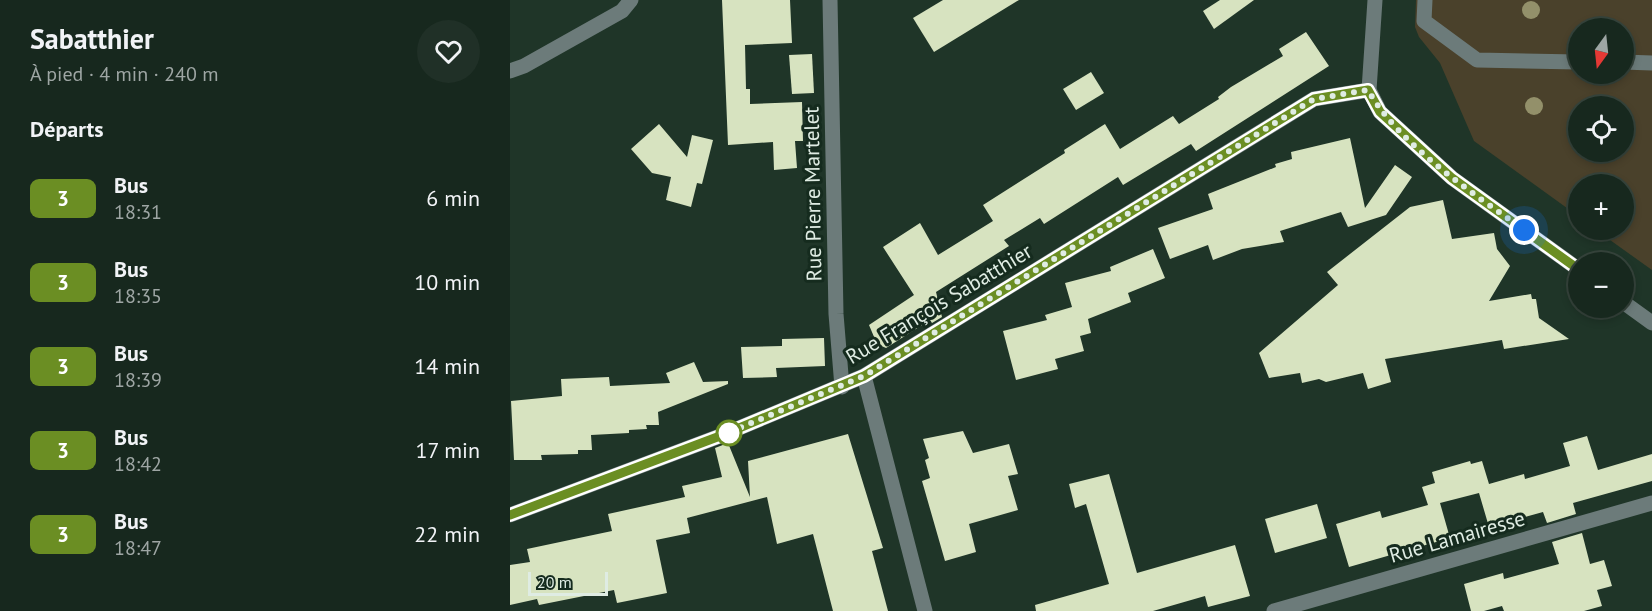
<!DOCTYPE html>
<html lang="fr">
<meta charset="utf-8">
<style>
:root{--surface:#17281e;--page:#203027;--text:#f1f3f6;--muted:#9ea6a4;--line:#36443c}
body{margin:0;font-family:"PT Sans",sans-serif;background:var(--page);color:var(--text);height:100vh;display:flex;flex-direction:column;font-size:22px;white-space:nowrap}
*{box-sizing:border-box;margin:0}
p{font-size:20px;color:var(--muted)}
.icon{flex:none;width:33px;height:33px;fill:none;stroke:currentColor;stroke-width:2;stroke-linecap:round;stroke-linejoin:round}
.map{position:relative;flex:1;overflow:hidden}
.sheet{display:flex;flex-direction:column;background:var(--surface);width:510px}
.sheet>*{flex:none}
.badge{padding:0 12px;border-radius:9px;font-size:21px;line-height:39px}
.needle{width:39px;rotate:195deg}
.controls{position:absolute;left:1058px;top:18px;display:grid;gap:12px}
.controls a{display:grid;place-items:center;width:66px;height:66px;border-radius:50%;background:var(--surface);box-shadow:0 3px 9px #0003,0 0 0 2px var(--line);font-size:30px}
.scale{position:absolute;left:18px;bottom:15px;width:80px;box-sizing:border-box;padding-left:6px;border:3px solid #dfece3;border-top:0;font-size:16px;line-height:21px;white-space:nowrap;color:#dfece3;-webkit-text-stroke:4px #152b1e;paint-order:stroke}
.you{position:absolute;width:30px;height:30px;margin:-15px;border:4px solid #fff;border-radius:50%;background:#1a73e8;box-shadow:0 0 0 9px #1a73e833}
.map>.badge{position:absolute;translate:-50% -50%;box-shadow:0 0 0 3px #fff}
h2{padding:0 30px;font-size:22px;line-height:54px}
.round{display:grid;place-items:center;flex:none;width:63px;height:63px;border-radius:32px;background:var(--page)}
.overview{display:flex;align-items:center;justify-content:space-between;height:102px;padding:0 30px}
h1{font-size:28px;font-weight:600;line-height:45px}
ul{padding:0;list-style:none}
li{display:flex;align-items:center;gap:18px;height:84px;padding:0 30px}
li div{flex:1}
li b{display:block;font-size:22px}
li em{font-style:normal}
li .badge{min-width:66px;font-weight:700;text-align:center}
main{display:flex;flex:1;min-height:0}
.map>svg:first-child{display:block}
</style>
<main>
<section class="sheet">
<div class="overview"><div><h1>Sabatthier</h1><p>À pied · 4 min · 240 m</p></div><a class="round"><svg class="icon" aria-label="heart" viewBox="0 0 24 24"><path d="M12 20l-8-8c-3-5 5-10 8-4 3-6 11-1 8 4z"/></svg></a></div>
<h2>Départs</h2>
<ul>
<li><span class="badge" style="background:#6b8e23;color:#fff">3</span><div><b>Bus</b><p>18:31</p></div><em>6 min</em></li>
<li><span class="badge" style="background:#6b8e23;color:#fff">3</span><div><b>Bus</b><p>18:35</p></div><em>10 min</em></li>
<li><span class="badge" style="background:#6b8e23;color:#fff">3</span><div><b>Bus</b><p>18:39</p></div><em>14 min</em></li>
<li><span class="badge" style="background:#6b8e23;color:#fff">3</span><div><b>Bus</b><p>18:42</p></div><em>17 min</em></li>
<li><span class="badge" style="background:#6b8e23;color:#fff">3</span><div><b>Bus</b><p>18:47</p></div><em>22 min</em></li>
</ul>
</section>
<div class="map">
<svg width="1142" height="611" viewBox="0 0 1142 611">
<rect width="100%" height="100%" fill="#1f3528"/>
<path fill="#4a412b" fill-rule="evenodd" d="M906 0H1142V270L1086 230H1113V184H1068V216L964 141 930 63 909 37 905 27ZM1068 28H1113V74H1068ZM1068 106H1113V152H1068Z"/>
<g fill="#d7e3c0">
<path d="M212 0H280L282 43 235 45 236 89H240V104L292 102 293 141H285L287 168 264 170 263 142 218 145Z"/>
<path d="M433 0H509L424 52 403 18Z"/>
<path d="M710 0H744L704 29 693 11Z"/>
<path d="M796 32 819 66 686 151 681 144 613 185 608 177 534 224 530 218 494 240 499 246 426 292 432 317 422 323 420 320 376 348 367 344 359 325 404 295 373 247 410 223 428 255 483 221 473 205 555 153 554 150 595 124 610 149 663 116 669 124 709 99 708 97 721 87 773 56 769 49Z"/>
<path d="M302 54 304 93 282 94 279 55Z"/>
<path d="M581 72 594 93 566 110 553 89Z"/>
<path d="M149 124 177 157 182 135 203 140 192 184 187 183 181 207 156 200 161 177 142 173 121 149Z"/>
<path d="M840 138 855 208 885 165 902 177 876 215 838 227 831 212 770 231 774 242 732 249 703 260 698 245 660 259 648 228 703 209 698 194 766 167 765 164 782 159 781 152Z"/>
<path d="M933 200 942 239 984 233 987 249 1000 266 979 301 1021 294 1022 299H1026L1029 318 1059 339 994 349 992 340 875 359 881 382 858 389 853 373 816 382 809 379 792 383 790 373 759 378 749 353 828 285 817 272 900 207Z"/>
<path d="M643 249 655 278 618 293 621 302 578 319 581 333 570 336 574 351 545 359 548 369 506 380 493 331 537 320 535 315 562 307 555 283 601 271 600 267Z"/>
<path d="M314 338 315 366 266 368 267 377 233 378 231 347 272 346V339Z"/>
<path d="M184 362 193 382 218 381V384L148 412 149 425H136L137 429 119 430V433L81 435 82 450H68V454L31 455 32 460H4L1 401 52 396 51 379 99 377 100 386 160 383 156 373Z"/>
<path d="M453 431 463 453 499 444 508 474 498 476 508 510 459 524 466 552 435 561 412 481 420 478 415 460 419 458 413 439Z"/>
<path d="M338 434 373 548 362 551 378 611H323L303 534 267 544 257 497 177 518 180 533 146 540 157 593 107 603 104 590 29 605 27 599 0 605V565L20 562 17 549 102 531 98 514 175 497 172 486 212 477 205 448 218 443 240 497 238 461Z"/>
<path d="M1077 436 1088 470 1142 454V481L1063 503 1066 514 1037 523 1033 512 979 527 969 493 930 503 940 538 839 567 826 524 870 511 872 518 918 505 912 487 925 483 922 472 960 461 961 464 972 461 979 484 1014 474 1015 479 1060 466 1053 443Z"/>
<path d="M599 474 627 573 725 545 740 596 698 607 695 596 643 611H526L525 605 599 584 576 504 565 508 559 484Z"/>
<path d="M807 504 817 538 765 553 755 519Z"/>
<path d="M1072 533 1080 564 1094 560 1102 586 1087 590 1092 606 1074 611H994L992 606 974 611H961L954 584 993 573 994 579 1049 564 1042 542Z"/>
</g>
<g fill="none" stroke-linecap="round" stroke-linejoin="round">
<g stroke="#6c7b7a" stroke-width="15">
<path d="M320 0 326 314 332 387"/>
<path d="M865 0 859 90 870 112 942 178 1068 269"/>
<path d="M915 0 914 21 967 60 1068 62"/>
<path d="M1113 62 1142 63"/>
<path d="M0 71 14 66 112 11 121 0"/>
<path d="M1113 302 1142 323"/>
<path d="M354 376 415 611"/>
<path d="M0 515 210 436 354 376 804 99 859 90"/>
<path d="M764 611 1142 503"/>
</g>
</g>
<g fill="#93906a">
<circle cx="1021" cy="10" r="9"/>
<circle cx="1024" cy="106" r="9"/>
</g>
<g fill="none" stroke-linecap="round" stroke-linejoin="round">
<g stroke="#fff" stroke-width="14">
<path id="line" d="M0 515 210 436 354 376 804 99 858 90 870 112 942 178 1068 269"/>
</g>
<use href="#line" stroke="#6b8e23" stroke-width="9"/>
<path stroke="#dfece3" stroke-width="6" stroke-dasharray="0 10.8" d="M219 433 210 436 354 376 804 99 858 90C889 145 963 193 1014 230"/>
</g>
<circle fill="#fff" stroke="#6b8e23" stroke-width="3" cx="219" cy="433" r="12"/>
<g text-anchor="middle" stroke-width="6" stroke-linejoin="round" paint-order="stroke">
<g font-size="21" fill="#dfece3" stroke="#152b1e">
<text transform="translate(303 194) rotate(-91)" y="7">Rue Pierre Martelet</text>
<text transform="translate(429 304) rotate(-31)" y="7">Rue François Sabatthier</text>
<text transform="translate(947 537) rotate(-16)" y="7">Rue Lamairesse</text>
</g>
</g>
</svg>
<div class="controls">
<a><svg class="needle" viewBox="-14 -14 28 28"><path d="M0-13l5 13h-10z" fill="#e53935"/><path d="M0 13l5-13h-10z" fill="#9ea6a4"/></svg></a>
<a><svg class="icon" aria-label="locate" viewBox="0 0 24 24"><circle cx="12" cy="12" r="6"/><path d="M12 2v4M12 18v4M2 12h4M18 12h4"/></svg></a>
<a>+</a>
<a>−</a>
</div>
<div class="scale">20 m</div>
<div class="you" style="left:1014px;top:230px"></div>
</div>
</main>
